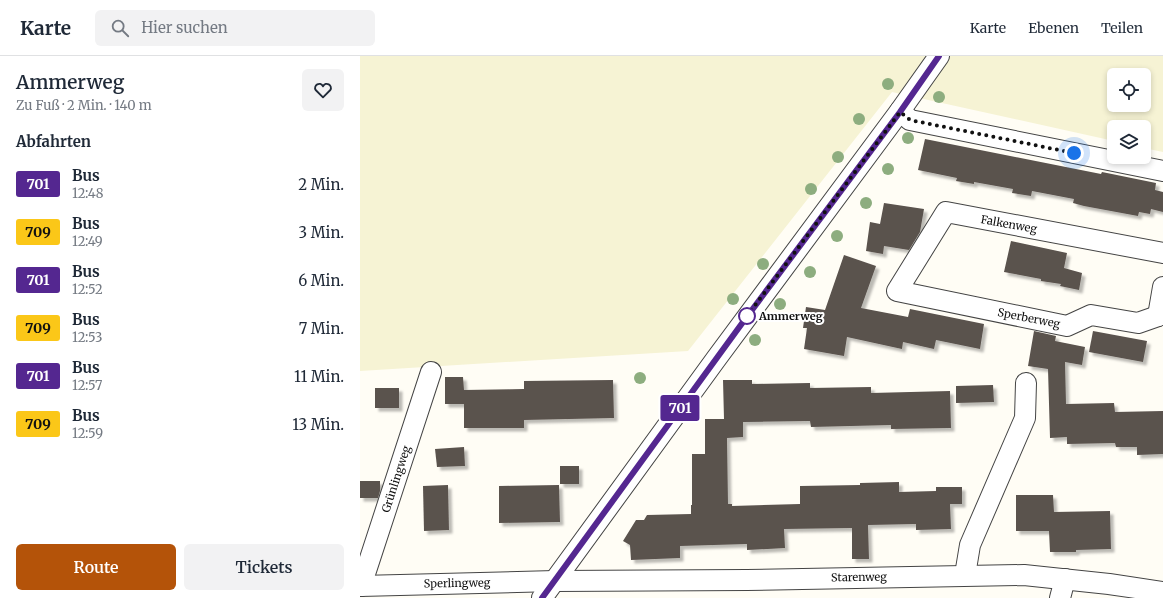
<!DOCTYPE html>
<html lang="de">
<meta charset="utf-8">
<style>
:root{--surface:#fff;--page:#f2f2f3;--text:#1f2937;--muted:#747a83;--line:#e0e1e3;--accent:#b45309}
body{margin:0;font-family:Merriweather,serif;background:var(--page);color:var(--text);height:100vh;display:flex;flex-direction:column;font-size:15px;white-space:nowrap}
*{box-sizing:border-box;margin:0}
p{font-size:13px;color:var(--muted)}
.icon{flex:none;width:22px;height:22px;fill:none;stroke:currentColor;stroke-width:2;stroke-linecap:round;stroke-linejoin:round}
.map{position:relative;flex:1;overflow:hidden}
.panel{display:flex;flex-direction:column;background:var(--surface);width:360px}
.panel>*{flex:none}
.badge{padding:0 8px;border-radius:3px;font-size:14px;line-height:26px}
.fabs{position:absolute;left:747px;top:12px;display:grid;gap:8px}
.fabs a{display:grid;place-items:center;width:44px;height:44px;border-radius:6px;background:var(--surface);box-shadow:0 2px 6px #0003;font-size:20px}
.you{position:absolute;width:20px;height:20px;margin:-10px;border:3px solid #fff;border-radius:50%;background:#1a73e8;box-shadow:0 0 0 6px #1a73e833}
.map>.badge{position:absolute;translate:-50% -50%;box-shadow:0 0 0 2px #fff}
h2{padding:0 16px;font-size:15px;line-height:36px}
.round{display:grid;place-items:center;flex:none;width:42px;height:42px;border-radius:6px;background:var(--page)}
.headline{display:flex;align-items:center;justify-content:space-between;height:68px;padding:0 16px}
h1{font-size:19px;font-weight:600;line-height:30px}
.button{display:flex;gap:8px;margin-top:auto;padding:8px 16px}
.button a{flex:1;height:46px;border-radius:6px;background:var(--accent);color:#fff;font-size:16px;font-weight:600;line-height:46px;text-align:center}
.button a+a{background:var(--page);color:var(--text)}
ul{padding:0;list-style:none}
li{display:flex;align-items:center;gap:12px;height:48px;padding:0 16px}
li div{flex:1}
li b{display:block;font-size:15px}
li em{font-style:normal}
li .badge{min-width:44px;font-weight:700;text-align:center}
header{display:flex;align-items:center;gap:24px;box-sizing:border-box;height:56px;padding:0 20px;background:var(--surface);border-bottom:1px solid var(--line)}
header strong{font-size:19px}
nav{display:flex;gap:22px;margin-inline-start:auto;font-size:14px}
.search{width:280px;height:36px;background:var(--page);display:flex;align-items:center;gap:10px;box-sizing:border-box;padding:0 14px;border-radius:6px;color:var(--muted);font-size:15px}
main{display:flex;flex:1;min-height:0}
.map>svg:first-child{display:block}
</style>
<header>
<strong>Karte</strong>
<div class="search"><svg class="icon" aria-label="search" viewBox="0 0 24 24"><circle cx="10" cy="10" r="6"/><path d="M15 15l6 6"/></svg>Hier suchen</div>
<nav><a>Karte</a><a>Ebenen</a><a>Teilen</a></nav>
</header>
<main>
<section class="panel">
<div class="headline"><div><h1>Ammerweg</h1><p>Zu Fuß · 2 Min. · 140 m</p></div><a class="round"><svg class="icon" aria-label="heart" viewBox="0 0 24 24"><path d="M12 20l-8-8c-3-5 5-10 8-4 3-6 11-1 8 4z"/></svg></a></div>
<h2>Abfahrten</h2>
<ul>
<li><span class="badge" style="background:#542790;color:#fff">701</span><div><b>Bus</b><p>12:48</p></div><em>2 Min.</em></li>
<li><span class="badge" style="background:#fbc718;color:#111">709</span><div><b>Bus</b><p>12:49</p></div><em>3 Min.</em></li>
<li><span class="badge" style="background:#542790;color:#fff">701</span><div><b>Bus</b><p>12:52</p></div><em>6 Min.</em></li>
<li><span class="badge" style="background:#fbc718;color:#111">709</span><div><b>Bus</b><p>12:53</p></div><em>7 Min.</em></li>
<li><span class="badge" style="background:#542790;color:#fff">701</span><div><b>Bus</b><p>12:57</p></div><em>11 Min.</em></li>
<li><span class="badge" style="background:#fbc718;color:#111">709</span><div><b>Bus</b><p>12:59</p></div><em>13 Min.</em></li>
</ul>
<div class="button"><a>Route</a><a>Tickets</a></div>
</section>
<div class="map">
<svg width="803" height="542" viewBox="0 0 803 542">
<defs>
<filter id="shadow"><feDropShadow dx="3.5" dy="3.5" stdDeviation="1" flood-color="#0004"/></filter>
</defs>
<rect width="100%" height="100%" fill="#fffdf5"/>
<path fill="#f6f3d4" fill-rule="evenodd" d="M0 0H803V96L784 92V71H754V85L532 36 328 295 0 315ZM754 19H784V49H754Z"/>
<g fill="#5a524d" filter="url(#shadow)">
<path d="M565 83 741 118 742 116 796 127 795 134 803 136V156L791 153 790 158 779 156 778 160 724 150 713 147 714 143 672 135 671 140 652 137 653 133 614 126V128L596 125 597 122 558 114Z"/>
<path d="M524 147 564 153 560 176 549 194 524 190 523 198 506 195 510 166 520 168Z"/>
<path d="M651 185 707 197 704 212 722 217 719 234 700 230 701 228 681 225V223L644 216Z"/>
<path d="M484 199 516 210 501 252 548 261 550 253 624 268 620 293 576 284 574 293 543 286 542 293 487 281 484 300 444 293 447 272H443L446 251 465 254Z"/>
<path d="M674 275 696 280 695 285 725 291 722 309 705 306 706 348 754 347 755 356 803 355V398L777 399V391H756L755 387 707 388V381L690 382 688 313 668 310Z"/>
<path d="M733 275 787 285 783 306 729 296Z"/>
<path d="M85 321H103L104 334 164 333V325L253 324 254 362 164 364V372H104V348H85Z"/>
<path d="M363 324H392V328L450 327V332L511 331V337L590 335 591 372 531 373V369L451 371 450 365 383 366V381L367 382 368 448H372V450L440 448V430L500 429V427L539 426V436L576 435V431H602V448H590L591 473 556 474V468L508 469 509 503H492V472L424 473 425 492 387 494V488L320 490V502L271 504 270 489 263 485 276 464H284L287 459 331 458V449H332V398H345V363H364Z"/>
<path d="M633 329 634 346 596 347V330Z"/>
<rect x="15" y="332" width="24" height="20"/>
<path d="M104 391 105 410 77 411 75 393Z"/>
<rect x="200" y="410" width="19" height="18"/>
<path d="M0 425H20V435L18 442H0Z"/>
<path d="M88 429 89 474 64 475 63 430Z"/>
<path d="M199 429 200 466 139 467V430Z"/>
<path d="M656 439H693L694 456 750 455 751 493 716 494V496H690L689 475H656Z"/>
</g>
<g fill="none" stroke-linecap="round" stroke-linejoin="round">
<g stroke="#444" stroke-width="22">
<g id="minor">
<path d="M540 55 550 64 803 115"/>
<path d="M798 260 778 267 731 259 707 270 537 235 586 156 803 197"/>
<path d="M798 260 803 231"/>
<path d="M605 519 610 489 665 362 666 327"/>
<path d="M0 530 195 525 387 524 664 519 749 528 803 536"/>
<path d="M1 530 71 316"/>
<path d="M182 542 356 303 540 55 579 0"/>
<path d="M700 542 705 523"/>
</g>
</g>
<use href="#minor" stroke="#fff" stroke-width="20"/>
</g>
<g fill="#8dad7f">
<circle cx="528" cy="28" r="6"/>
<circle cx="579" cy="41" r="6"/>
<circle cx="499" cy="63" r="6"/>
<circle cx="548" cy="82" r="6"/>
<circle cx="478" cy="101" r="6"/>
<circle cx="528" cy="113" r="6"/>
<circle cx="451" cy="133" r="6"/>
<circle cx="506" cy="147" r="6"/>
<circle cx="477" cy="180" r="6"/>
<circle cx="403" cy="208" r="6"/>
<circle cx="450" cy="216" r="6"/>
<circle cx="373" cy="243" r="6"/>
<circle cx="420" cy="248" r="6"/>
<circle cx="395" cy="284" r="6"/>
<circle cx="280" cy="322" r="6"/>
</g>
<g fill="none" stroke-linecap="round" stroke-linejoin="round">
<g stroke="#fff" stroke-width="9">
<path id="line" d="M182 542 383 266 540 56 579 0"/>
</g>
<use href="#line" stroke="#542790" stroke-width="6"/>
<path stroke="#111" stroke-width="4" stroke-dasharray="0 7.2" d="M387 260 540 56 550 64 714 97"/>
</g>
<circle fill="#fff" stroke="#542790" stroke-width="2" cx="387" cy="260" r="8"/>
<g text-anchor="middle" stroke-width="4" stroke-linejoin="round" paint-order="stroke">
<g font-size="11" fill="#111" stroke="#fff">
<text transform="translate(649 168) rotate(10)" y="4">Falkenweg</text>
<text transform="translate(669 262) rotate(11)" y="4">Sperberweg</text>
<text transform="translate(36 423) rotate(-72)" y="4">Grünlingweg</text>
<text transform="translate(499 521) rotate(-1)" y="4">Starenweg</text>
<text transform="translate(97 527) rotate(-1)" y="4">Sperlingweg</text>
</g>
<g font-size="11" font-weight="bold" fill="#111" stroke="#fff" text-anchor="start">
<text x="399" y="264">Ammerweg</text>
</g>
</g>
</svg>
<div class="fabs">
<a><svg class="icon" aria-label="locate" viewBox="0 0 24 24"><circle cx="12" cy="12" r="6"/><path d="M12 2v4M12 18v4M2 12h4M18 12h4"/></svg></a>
<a><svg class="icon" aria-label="layers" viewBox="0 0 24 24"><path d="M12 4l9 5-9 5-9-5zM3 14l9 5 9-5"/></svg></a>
</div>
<div class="you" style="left:714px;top:97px"></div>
<b class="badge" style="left:320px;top:352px;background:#542790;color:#fff">701</b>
</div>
</main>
